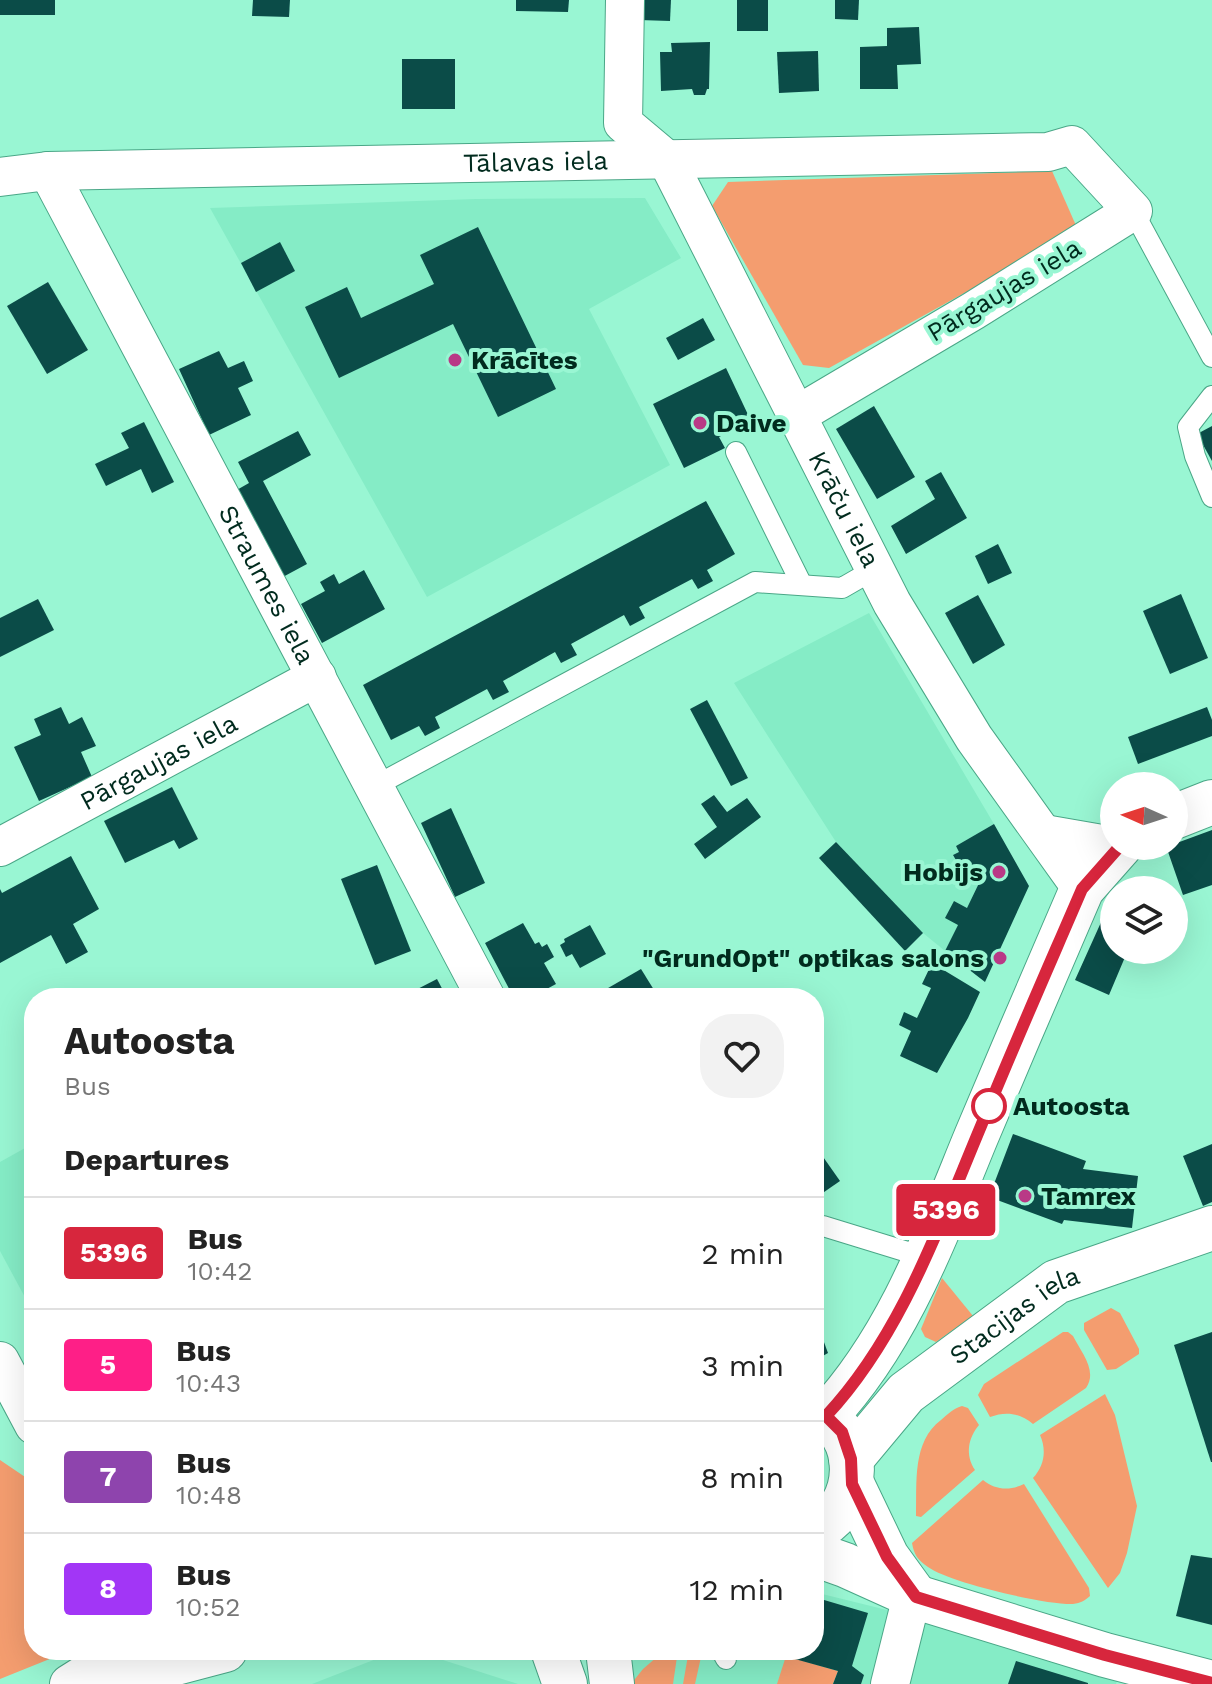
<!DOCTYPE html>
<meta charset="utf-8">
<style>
:root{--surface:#fff;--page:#f2f2f2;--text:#222;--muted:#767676;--line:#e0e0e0}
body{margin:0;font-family:"Work Sans",sans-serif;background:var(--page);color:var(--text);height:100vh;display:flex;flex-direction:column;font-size:30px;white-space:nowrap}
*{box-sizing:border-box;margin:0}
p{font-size:26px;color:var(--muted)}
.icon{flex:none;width:44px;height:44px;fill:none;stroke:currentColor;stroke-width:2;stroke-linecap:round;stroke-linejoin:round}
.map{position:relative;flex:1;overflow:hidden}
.side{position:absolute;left:24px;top:988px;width:800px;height:672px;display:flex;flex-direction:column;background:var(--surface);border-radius:32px;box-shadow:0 8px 32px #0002}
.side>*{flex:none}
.badge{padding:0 16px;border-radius:6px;font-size:28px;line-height:52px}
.needle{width:52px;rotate:273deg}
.controls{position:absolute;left:1100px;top:772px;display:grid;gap:16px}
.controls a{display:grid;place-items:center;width:88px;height:88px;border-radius:50%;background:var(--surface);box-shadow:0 8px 32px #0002;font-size:40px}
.map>.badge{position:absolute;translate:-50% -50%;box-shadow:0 0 0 4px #fff}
h2{padding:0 40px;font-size:30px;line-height:72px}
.round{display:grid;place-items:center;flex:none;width:84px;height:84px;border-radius:32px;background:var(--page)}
.headline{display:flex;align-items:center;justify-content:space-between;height:136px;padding:0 40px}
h1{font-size:38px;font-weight:700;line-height:60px}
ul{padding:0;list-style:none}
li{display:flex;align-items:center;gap:24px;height:112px;padding:0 40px;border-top:2px solid var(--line)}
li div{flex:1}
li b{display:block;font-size:30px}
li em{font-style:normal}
li .badge{min-width:88px;font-weight:700;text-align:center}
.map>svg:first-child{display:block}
</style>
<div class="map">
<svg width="1212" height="1684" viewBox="0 0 1212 1684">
<rect width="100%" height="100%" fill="#99f6d3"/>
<g fill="#85ecc6">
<path d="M645 198 681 258 589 309 670 465 427 597 210 208 476 199Z"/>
<path d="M869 613 994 824 956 846 959 852 953 856 962 871 968 868 973 876 981 879 967 908 954 901 958 925 945 951 923 933 836 842 734 683Z"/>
<path d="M34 1143V1314L0 1251V1162Z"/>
<path d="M814 1592 1122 1668 1116 1684H624L620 1667 655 1650H814Z"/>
<path d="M415 1651 518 1684H312L394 1652Z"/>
</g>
<g fill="#f49d6f">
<path d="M1052 171 1078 230 829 368 803 365 712 206 728 182Z"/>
<path d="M942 1278 973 1316 936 1342 925 1337 921 1329Z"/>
<path d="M1111 1308 1120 1313 1139 1349V1354L1116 1369 1107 1370 1084 1330V1323Z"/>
<path d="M1063 1332H1068L1073 1336C1081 1352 1098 1371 1086 1388L1033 1424C1020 1413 1006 1411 990 1417L978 1395 984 1384Z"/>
<path d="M1105 1394 1115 1415 1137 1506 1127 1553 1120 1573 1108 1588 1033 1478C1044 1466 1047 1451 1040 1435Z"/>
<path d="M962 1406 968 1408 979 1425C968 1438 965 1455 975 1470L921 1517 916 1516C917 1482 912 1442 941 1420 948 1414 954 1408 962 1406Z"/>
<path d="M0 1460 34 1483V1650H72L0 1679Z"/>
<path d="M983 1480C995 1490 1010 1491 1024 1484L1089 1588 1090 1596C1084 1601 1081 1603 1073 1604 1046 1605 950 1583 928 1567 918 1560 914 1555 912 1543Z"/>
<path d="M665 1650H678L673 1684H631L643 1669Z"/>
<path d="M689 1650H698L701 1657 695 1684H683Z"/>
<path d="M786 1656 838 1671 833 1684H777Z"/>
</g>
<g fill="#0b4c48">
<rect x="0" y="0" width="55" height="15"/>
<path d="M253 0H290L289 17 252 16Z"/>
<path d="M516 0H569L568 12 516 11Z"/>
<path d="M639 0H671L670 21 639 20Z"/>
<rect x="737" y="0" width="31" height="31"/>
<path d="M835 0H859L858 20 835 19Z"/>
<path d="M919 27 921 64 897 65 898 89H860V47L887 46V28Z"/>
<path d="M710 42 709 89H707L705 95H694L692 89 661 91 660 52H672L671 43Z"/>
<path d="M818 51 819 91 779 93 777 52Z"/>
<rect x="402" y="59" width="53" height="50"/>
<path d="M478 227 556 389 498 417 453 324 339 378 305 307 347 287 361 318 434 284 420 255Z"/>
<path d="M280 242 295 271 256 292 241 263Z"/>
<path d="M48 282 88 350 47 374 7 306Z"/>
<path d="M703 318 715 340 678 360 666 338Z"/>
<path d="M219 351 228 368 244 361 253 381 238 388 251 415 209 435 179 369Z"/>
<path d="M726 368 751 421 719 437 725 448 684 468 653 404Z"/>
<path d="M874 406 915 477 877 499 836 429Z"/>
<path d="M144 422 174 482 152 493 141 469 106 486 95 464 129 448 121 433Z"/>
<path d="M1212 426V461L1197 434Z"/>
<path d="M298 431 311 455 263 481 307 564 281 578 235 491 249 483 238 462Z"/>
<path d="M941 472 967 518 906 554 891 526 935 499 925 481Z"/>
<path d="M706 501 735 554 707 570 713 581 698 589 692 579 639 607 645 618 630 626 624 615 571 644 577 655 561 663 555 652 503 681 509 692 493 700 487 689 435 717 440 728 425 736 419 726 391 740 363 685Z"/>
<path d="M998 544 1012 573 988 584 975 556Z"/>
<path d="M364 570 385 609 322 643 301 604 325 591 320 582 334 574 339 584Z"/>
<path d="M1181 594 1208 658 1170 674 1143 611Z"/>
<path d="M978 595 1005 645 973 664 945 613Z"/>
<path d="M38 599 54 630 0 657V618Z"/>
<path d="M707 700 748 778 731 786 690 709Z"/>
<path d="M61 707 69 724 82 717 96 746 81 752 92 777 39 801 14 747 41 735 34 719Z"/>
<path d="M1207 707 1212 720V736L1138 764 1128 737Z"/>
<path d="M172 787 198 839 179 849 174 840 125 863 104 821Z"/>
<path d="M714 795 727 812 747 798 761 817 705 859 694 844 717 827 701 804Z"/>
<path d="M451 808 485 883 455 897 421 823Z"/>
<path d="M994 824 1029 886 985 982 945 951 958 925 945 918 954 901 967 908 981 879 973 876 968 868 962 871 953 855 959 852 956 846Z"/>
<path d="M1212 830V885L1183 895 1166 846H1174V844Z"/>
<path d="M836 842 923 933 905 951 819 858Z"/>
<path d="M71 856 99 909 73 924 88 952 66 964 51 935 0 963V889L2 893Z"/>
<path d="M377 865 411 951 375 965 341 879Z"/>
<path d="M1107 909 1114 912V950H1128L1109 995 1075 980Z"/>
<path d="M523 923 535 944 539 942 542 947 547 944 554 957 544 963 556 984 530 998H514L485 943Z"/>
<path d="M590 925 606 954 580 968 572 954 566 957 560 945 565 942 564 939Z"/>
<path d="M932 963 980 992 968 1018 937 1073 900 1056 911 1031 899 1025 904 1012 917 1018 931 988 922 984Z"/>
<path d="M641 969 659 998H597L596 995Z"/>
<path d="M437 979 447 998H400Z"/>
<path d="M1013 1134 1086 1161 1083 1169 1138 1176 1132 1228 1064 1220 1062 1224 989 1197Z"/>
<path d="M814 1144 840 1181 814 1199Z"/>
<path d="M1212 1144V1202L1203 1206 1183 1156Z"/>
<path d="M818 1326 828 1353 814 1361V1328Z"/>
<path d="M1212 1332V1462H1211L1174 1345Z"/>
<path d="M1191 1555 1212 1558V1625L1176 1616Z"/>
<path d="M814 1597 868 1613 852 1666 864 1675 861 1684H833L838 1671 766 1651 814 1650Z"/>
<path d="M1016 1661 1088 1683V1684H1008Z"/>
</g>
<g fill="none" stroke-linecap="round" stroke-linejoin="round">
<g stroke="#4aa787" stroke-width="22">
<g id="service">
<path d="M1133 211 1212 357"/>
<path d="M1212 396 1188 427 1195 456 1212 497"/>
<path d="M736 452 802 585"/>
<path d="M375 786 755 582 842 588 875 569"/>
<path d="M823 1226 924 1257"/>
<path d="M721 1650 726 1659"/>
</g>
</g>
<g stroke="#4aa787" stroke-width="40">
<g id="minor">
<path id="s1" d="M625 0 623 123 667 160 892 603 974 738 1082 889"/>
<path id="s2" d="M48 171 486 998"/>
<path id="s3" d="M0 177 48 171 1048 152 1072 145 1133 211 973 311 797 415"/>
<path d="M1044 834 1119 847"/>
<path id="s4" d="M0 847 317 677"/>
<path d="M0 1361 34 1425"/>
<path d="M69 1684 96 1667 105 1650"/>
<path d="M890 1684 909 1608"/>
</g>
</g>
<g stroke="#4aa787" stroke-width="46">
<g id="tertiary">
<path d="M852 1484 887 1557 916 1597"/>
<path d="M814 1554 845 1565 916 1597 1105 1655 1212 1683"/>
</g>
</g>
<g stroke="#4aa787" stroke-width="46">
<g id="secondary">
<path d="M1174 817 1212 802"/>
<path d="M826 1416C899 1338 936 1234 976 1137 1011 1054 1046 972 1082 889L1120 846"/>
<path id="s5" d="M851 1459 906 1393 1056 1282 1212 1228"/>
</g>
</g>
<g stroke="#4aa787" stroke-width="46">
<g id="primary">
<path d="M814 1411C866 1431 863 1509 814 1530"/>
<path d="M553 1650 565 1684"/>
<path d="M608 1650 612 1684"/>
<path d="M96 1684 225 1650"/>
</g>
</g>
<use href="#service" stroke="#fff" stroke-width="20"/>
<use href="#minor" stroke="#fff" stroke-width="38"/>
<use href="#tertiary" stroke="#fff" stroke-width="44"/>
<use href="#secondary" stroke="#fff" stroke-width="44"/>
<use href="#primary" stroke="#fff" stroke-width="44"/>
</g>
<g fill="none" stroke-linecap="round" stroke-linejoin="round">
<g stroke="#fff" stroke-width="18">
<path id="line" d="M1120 846 1082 889C1048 968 1013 1047 981 1126 939 1226 901 1336 826 1416L842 1432 851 1459 852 1484 887 1557 916 1597 1105 1655 1212 1683"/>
</g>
<use href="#line" stroke="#d7263d" stroke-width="12"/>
</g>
<g fill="#b93986" stroke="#99f6d3" stroke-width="3">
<circle cx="455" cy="360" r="8"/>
<circle cx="700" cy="423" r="8"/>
<circle cx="999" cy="872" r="8"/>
<circle cx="1000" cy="958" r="8"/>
<circle cx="1025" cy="1196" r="8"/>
</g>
<circle fill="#fff" stroke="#d7263d" stroke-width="4" cx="989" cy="1106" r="16"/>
<g text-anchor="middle" stroke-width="8" stroke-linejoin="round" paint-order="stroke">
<g font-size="26" fill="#012b1e" stroke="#99f6d3">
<text dy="9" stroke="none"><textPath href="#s3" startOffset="536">Tālavas iela</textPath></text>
<text transform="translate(1004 290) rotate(-31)" y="9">Pārgaujas iela</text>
<text dy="9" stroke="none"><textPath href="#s1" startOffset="572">Krāču iela</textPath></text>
<text dy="9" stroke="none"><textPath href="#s2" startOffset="468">Straumes iela</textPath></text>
<text dy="9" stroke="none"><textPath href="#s4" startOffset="180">Pārgaujas iela</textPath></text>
<text dy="9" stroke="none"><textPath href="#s5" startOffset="220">Stacijas iela</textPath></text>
</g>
<g font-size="26" font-weight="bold" fill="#012b1e" stroke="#99f6d3" text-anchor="start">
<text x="471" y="369">Krācītes</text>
<text x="716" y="432">Daive</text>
<text x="983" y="881" text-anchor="end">Hobijs</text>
<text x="984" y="967" text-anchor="end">"GrundOpt" optikas salons</text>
<text x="1041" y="1205">Tamrex</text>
</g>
<g font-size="26" font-weight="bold" fill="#012b1e" stroke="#99f6d3" text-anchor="start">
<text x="1013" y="1115">Autoosta</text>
</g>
</g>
</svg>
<div class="controls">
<a><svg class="needle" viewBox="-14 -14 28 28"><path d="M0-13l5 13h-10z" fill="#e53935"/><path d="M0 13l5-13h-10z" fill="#767676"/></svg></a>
<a><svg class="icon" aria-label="layers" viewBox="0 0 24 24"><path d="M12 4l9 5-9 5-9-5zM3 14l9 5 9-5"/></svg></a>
</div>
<b class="badge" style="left:946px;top:1210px;background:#d7263d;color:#fff">5396</b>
<section class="side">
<div class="headline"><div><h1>Autoosta</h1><p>Bus</p></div><a class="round"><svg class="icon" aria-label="heart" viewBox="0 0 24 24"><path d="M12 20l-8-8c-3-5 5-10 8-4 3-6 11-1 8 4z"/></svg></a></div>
<h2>Departures</h2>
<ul>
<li><span class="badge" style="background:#d7263d;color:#fff">5396</span><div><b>Bus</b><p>10:42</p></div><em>2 min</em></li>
<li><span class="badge" style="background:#fe1f87;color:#fff">5</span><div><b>Bus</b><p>10:43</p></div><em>3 min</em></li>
<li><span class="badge" style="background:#8e44ad;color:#fff">7</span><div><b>Bus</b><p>10:48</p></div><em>8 min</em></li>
<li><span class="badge" style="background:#a236f6;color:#fff">8</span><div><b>Bus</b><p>10:52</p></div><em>12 min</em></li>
</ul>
</section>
</div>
